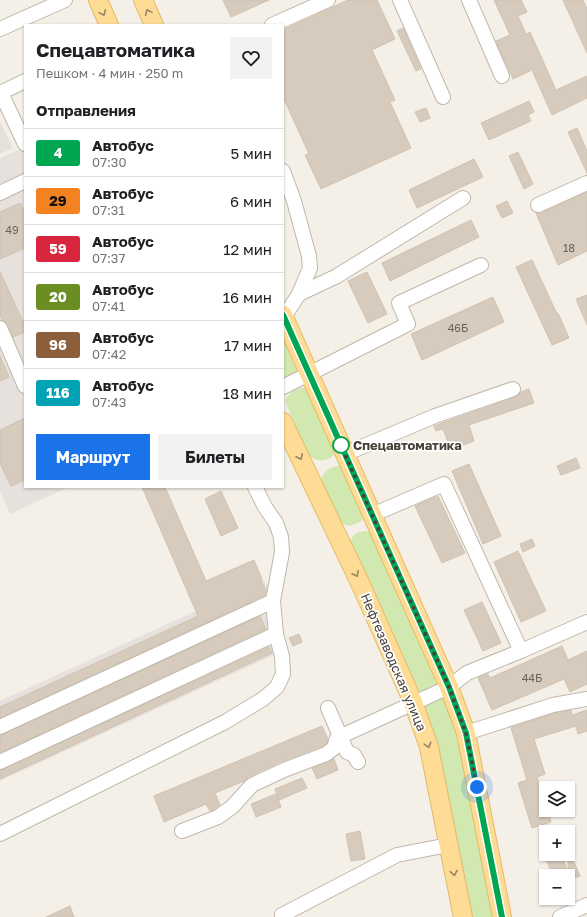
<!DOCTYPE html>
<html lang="ru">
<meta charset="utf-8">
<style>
:root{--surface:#fff;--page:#f2f2f2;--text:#202124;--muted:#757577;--line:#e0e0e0;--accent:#1a73e8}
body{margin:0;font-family:"Golos Text",sans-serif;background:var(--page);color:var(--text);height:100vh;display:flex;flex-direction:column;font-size:15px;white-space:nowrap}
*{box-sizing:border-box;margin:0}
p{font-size:13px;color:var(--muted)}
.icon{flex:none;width:22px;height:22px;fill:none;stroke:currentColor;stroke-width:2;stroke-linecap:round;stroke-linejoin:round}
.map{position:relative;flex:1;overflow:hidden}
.drawer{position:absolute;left:24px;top:24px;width:260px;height:464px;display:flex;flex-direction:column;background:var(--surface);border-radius:0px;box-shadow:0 1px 3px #0004}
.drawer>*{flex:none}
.badge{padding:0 8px;border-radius:3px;font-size:14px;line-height:26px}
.tools{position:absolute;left:539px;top:781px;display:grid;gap:8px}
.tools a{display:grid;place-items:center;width:36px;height:36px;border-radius:0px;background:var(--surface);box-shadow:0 1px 3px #0004;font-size:20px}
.you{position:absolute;width:20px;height:20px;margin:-10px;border:3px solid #fff;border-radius:50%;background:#1a73e8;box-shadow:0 0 0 6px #1a73e833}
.map>.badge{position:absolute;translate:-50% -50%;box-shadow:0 0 0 2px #fff}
h2{padding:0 12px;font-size:15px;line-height:36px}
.round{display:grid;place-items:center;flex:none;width:42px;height:42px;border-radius:0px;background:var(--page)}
.headline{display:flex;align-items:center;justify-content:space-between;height:68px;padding:0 12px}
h1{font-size:19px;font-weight:700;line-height:30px}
.cta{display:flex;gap:8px;margin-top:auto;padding:8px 12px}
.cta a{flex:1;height:46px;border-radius:0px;background:var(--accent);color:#fff;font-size:16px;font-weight:700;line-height:46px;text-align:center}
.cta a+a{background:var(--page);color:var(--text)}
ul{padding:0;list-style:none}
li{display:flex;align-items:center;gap:12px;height:48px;padding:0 12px;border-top:1px solid var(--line)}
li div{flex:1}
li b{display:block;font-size:15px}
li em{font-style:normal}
li .badge{min-width:44px;font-weight:700;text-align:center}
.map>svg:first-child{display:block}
</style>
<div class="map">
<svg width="587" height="917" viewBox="0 0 587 917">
<rect width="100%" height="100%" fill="#f4f0e8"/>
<g fill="#e6e1dc">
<path d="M0 121 13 148 0 154Z"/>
<path d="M25 147V487H69L10 514 0 491V158Z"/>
<path d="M263 580 278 596 285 650 0 781V701Z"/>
</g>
<g fill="#d1e9b0">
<path d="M283 337 298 374 283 385Z"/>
<path d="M301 388H306L308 390 335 453C329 462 317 462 309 456L287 406 285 400C289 393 293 390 301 388Z"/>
<path d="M340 465 343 468 364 517 362 521 350 526 338 523 321 485C320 473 329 467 340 465Z"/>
<path d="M365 531 370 532 439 683C432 690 424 693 415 690L349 545C351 536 356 532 365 531Z"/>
<path d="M444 697 457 727 495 917H469L422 706Z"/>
</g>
<g fill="#d6cbbd" stroke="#d1c2b0">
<path d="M223 0H269L231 17Z"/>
<path d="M348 0H377L395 39 372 50 395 100 390 102 411 148 321 189 305 155 309 154 283 97V30Z"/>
<path d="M494 0H521L527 12 518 16 526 34 530 32 556 90 587 76V98L552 115 532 70 513 79 496 41 510 35Z"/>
<path d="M563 0H583L587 9V53Z"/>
<path d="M403 28 421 69 416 71 397 31Z"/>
<path d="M529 101 534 112 528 115 531 121 489 140 481 123Z"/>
<path d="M426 108 430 118 420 122 415 112Z"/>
<path d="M577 128 587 151V173L568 132Z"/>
<path d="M518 152 533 184 524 189 509 156Z"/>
<path d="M474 159 483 177 417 208 409 190Z"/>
<path d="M587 192V251L558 265 536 213H541Z"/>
<path d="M507 201 513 213 502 218 496 206Z"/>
<path d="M20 203 25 213V248L0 259V212Z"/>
<path d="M471 220 479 237 390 281 382 263Z"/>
<path d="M532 260 557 314 558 313 569 338 552 345 516 267Z"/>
<path d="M0 272 25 326V332L13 337 8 324 2 320 0 315Z"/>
<path d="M367 272 387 314 368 323 348 281Z"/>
<path d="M587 295V325L576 299Z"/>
<path d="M493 297 504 322 422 360 411 334Z"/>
<path d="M0 356 9 377 0 381Z"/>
<path d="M529 389 534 403 469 425 474 441 451 450 443 429 436 431 434 426 516 397 521 392Z"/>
<path d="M25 418V480L11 486 0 463V430Z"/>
<path d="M576 458 580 468 561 475 557 466Z"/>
<path d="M469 464 501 536 483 544 452 471Z"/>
<path d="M142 487H165L206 581 254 560 262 579 261 580 266 591 265 595 0 718V707L198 616Z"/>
<path d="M221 491 238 528 221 536 205 499Z"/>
<path d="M438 496 465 553 442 563 415 506Z"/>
<path d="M532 539 535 546 523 552 520 544Z"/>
<path d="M518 551 546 611 521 622 494 562Z"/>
<path d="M482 602 501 643 483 651 464 610Z"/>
<path d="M260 616 266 629 0 753V735Z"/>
<path d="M299 634 302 642 293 646 289 638Z"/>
<path d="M562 646 568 660 587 651V684L570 692 564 679 492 710 478 678 488 674 490 678Z"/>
<path d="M269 647 272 653 0 779V770Z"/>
<path d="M571 710 572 715 587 710V731L578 734 576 726 534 739 545 774 537 777 546 805V810H548L551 822 532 828 518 783 527 780 511 728 555 713Z"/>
<path d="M322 726 328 739 327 743 322 746 280 762 248 777 244 781 215 793 220 805 214 809 210 811 206 804 164 822 154 796Z"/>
<path d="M334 759 338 770 317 779 312 768Z"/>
<path d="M302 778 307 788 279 800 275 789Z"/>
<path d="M276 794 281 807 256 817 251 804Z"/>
<path d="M360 831 365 859 351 861 346 834Z"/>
<path d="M568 847 580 876 568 880V876H553L544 854H562L568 874Z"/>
<path d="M70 906 74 917H46Z"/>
</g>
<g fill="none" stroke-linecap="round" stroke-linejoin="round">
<g stroke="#c0b7aa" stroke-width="16">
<g id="minor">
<path d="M400 0 443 97"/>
<path d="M469 0 502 76"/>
<path d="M272 25 328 0"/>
<path d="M0 29 65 0"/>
<path d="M0 93 25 81"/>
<path d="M1 93 25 144"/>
<path d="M283 171 294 201 309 256 310 268 299 294 284 317"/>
<path d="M0 193 25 181"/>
<path d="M538 205 587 183"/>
<path d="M299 294 337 276 463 198"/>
<path d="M0 328 25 386"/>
<path d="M283 387 408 324 399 303 481 265"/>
<path d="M345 454 435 416 513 389"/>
<path d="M372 515 444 484 521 651 587 622"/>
<path d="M328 708 347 752 354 755 358 762"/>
<path d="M0 727 273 601"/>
<path d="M466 733 553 705 587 699"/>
<path d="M0 762 276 634"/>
<path d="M182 831 218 817 232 807 252 785 284 770 326 754 334 748 337 738 449 687 467 673 521 651"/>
<path d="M0 834 225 722 263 699 277 687 283 674 282 656 276 634 273 601 282 552 281 537 276 523 265 507 255 487"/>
<path d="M282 917V915L397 855 448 845"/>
<path d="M560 917 587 905"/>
</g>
</g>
<g stroke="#e5b965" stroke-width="20">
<g id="major">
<path d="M98 0 109 25"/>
<path d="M143 0 154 25"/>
<path d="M283 315 449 687 466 733 502 917"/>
<path d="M283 422 361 585 413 702 429 747 463 917"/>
</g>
</g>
<use href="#minor" stroke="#fff" stroke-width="14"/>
<use href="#major" stroke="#ffdc96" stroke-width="18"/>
</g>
<defs><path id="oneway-chevron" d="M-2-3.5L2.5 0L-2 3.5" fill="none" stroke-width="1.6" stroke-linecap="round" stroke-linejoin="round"/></defs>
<g stroke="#9a8661">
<use href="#oneway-chevron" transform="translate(148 12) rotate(-114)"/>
<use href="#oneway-chevron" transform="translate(103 13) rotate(66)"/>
<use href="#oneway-chevron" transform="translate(300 457) rotate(64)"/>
<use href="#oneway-chevron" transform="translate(356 574) rotate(64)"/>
<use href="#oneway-chevron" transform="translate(428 745) rotate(74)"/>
<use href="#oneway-chevron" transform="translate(454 873) rotate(79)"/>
</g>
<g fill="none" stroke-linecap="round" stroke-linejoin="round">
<g stroke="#fff" stroke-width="9">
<path id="line" d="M283 315 449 687 466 733 502 917"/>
</g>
<use href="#line" stroke="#00a651" stroke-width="6"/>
<path stroke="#474036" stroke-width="4" stroke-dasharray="0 7.2" d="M341 445 339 441 449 687 466 733 477 787"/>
</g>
<circle fill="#fff" stroke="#00a651" stroke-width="2" cx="341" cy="445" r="8"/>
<g text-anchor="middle" stroke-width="3.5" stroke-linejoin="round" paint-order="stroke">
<g font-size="11" fill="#6b6358">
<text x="12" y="234">49</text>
<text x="569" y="252">18</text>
<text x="458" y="332">46Б</text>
<text x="532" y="682">44Б</text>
</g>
<g font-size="13" font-weight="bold" fill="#474036" stroke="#fff" text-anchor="start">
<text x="353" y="450">Спецавтоматика</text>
</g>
<g font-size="13" fill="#474036" stroke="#fff">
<text transform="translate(394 662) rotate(67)" y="5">Нефтезаводская улица</text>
</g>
</g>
</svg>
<div class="tools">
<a><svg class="icon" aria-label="layers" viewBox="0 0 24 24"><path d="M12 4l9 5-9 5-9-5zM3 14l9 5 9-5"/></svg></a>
<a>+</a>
<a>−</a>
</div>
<div class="you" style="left:477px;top:787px"></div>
<section class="drawer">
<div class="headline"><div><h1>Спецавтоматика</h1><p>Пешком · 4 мин · 250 m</p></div><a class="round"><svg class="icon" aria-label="heart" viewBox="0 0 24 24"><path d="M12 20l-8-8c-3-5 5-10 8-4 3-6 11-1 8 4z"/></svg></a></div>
<h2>Отправления</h2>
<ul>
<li><span class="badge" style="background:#00a651;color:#fff">4</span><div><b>Автобус</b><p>07:30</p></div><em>5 мин</em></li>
<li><span class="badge" style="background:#f58220;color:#111">29</span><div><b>Автобус</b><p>07:31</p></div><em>6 мин</em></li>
<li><span class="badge" style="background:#d7263d;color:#fff">59</span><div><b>Автобус</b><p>07:37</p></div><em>12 мин</em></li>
<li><span class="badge" style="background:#6b8e23;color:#fff">20</span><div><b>Автобус</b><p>07:41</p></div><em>16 мин</em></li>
<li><span class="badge" style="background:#8b5e3c;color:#fff">96</span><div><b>Автобус</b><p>07:42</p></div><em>17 мин</em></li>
<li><span class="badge" style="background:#00a3b4;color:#fff">116</span><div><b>Автобус</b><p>07:43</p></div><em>18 мин</em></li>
</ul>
<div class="cta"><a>Маршрут</a><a>Билеты</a></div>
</section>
</div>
